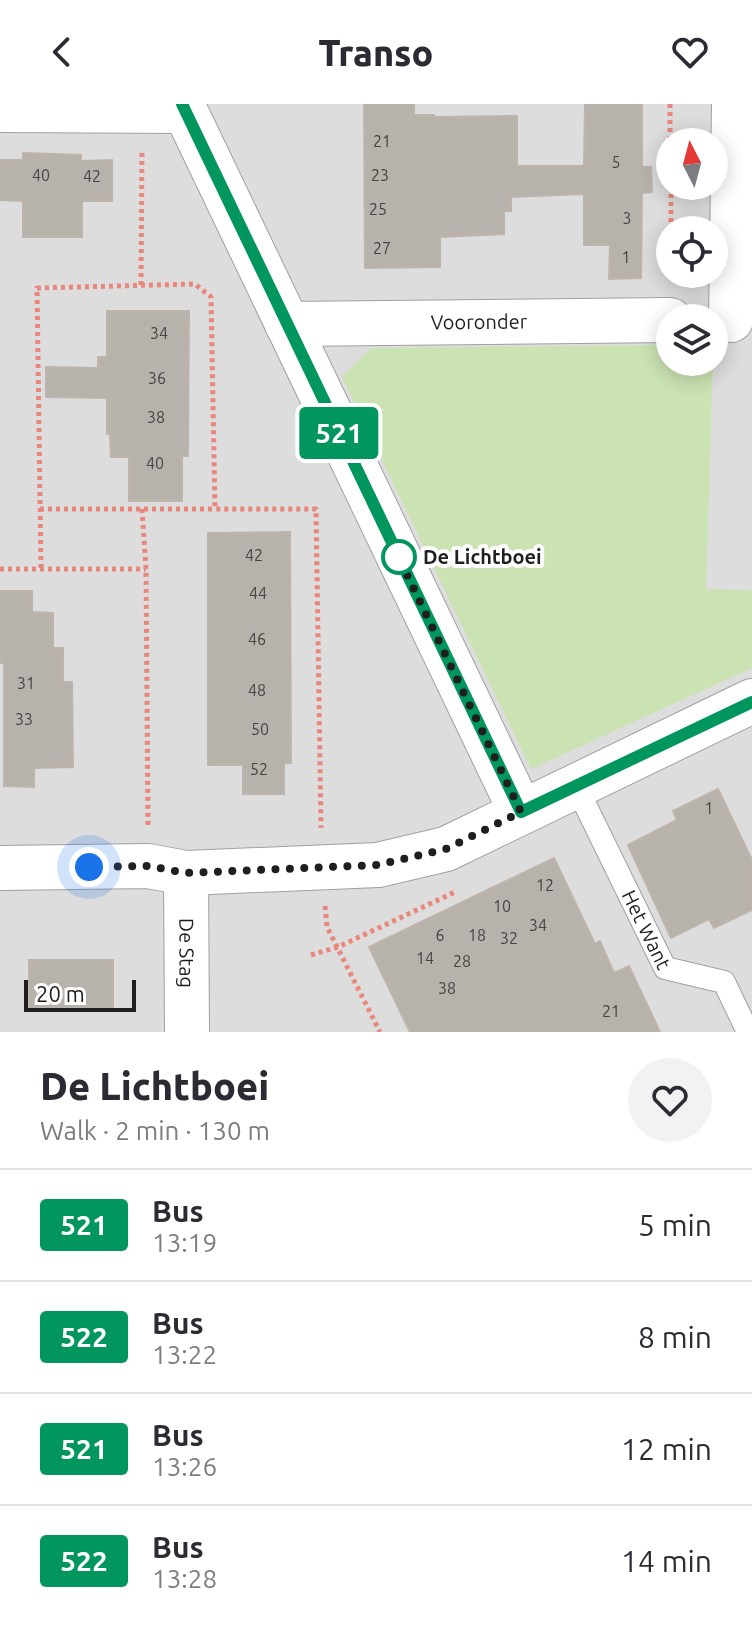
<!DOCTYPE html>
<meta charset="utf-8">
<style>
:root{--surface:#fff;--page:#f2f2f3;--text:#2b2b33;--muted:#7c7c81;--line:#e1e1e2}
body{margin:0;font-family:Ubuntu,sans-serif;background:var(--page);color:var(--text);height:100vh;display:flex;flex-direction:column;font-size:30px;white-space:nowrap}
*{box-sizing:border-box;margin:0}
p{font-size:26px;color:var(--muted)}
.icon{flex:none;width:44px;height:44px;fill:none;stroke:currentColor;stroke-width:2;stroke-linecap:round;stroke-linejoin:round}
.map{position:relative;height:928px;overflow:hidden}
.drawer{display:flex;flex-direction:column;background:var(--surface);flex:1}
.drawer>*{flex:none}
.badge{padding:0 16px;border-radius:6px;font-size:28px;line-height:52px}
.needle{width:52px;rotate:354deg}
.controls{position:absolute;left:656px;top:24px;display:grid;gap:16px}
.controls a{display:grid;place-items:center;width:72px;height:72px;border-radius:50%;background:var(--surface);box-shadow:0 4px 20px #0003;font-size:40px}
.scale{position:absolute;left:24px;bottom:20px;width:112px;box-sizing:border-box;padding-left:8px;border:4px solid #1f1f1f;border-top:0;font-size:22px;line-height:28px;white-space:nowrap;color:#1f1f1f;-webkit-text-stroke:6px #fff;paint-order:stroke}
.you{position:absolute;width:40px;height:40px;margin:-20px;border:6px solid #fff;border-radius:50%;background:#1a73e8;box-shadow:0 0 0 12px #1a73e833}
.map>.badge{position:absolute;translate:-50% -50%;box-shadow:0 0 0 4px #fff}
.round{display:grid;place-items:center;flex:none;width:84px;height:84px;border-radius:42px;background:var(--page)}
.head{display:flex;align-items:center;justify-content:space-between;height:136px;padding:0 40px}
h1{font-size:38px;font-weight:800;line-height:60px}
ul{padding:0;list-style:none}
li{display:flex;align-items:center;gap:24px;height:112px;padding:0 40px;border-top:2px solid var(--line)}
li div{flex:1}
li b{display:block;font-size:30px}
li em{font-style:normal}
li .badge{min-width:88px;font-weight:700;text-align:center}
header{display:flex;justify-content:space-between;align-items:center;height:104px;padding:0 40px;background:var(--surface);font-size:36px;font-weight:800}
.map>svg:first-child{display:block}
</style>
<header><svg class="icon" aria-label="back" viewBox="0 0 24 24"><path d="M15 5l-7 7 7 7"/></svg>Transo<svg class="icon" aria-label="heart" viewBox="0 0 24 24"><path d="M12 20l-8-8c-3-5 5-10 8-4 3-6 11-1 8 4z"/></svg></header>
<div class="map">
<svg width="752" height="928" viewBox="0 0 752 928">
<rect width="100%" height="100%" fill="#efece7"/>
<path fill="#ddd" fill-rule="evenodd" d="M0 0H752V928H0ZM670 38H714V82H670ZM670 126H714V170H670ZM670 214H714V258H670Z"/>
<path fill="#cbe3b3" d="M670 241V258H713L706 485 752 486V564L531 665 342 273 371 244Z"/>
<g fill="#b8b2ad" stroke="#bfb4ab" stroke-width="2">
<path d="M364 0H414V11H434V13L517 12V62H584L585 0H642V63H651L652 88 642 89 641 174 609 175 610 141H584V90L511 93V107H504V130L440 133V163L365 164Z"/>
<path d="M23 49 81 51V57L112 56V97H82V133H23V97L0 96V56H23Z"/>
<path d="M107 207H189L188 352H182V397H129V353H111L110 330H107V294L46 293V263L98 264V253H107Z"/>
<path d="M290 428 291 659H284V690H243V661H208V429Z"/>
<path d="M0 487H32V508L53 509V544H63V578H72L73 663 34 664V683L4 682V559H0Z"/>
<path d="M718 685 752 756V806L714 824 709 815 671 834 628 741 677 716 673 707Z"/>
<path d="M554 754 595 840 600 837 614 869 629 862 660 928H410L369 843Z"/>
<path d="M29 856H113V907L29 906Z"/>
</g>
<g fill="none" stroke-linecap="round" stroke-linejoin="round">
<g stroke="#a0a0a0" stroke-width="24">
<g id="lane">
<path id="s1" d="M576 682 665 864 724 878 748 928"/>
</g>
</g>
<g stroke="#a0a0a0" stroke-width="46">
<g id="street">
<path d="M182 0 521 708"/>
<path d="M0 6 185 7"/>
<path d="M731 216 734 0"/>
<path id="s2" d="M287 220 670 216"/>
<path d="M0 764 148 762 186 769 378 761 446 745 752 597"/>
<path id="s3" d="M186 769 187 928"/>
</g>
</g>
<g stroke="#ea877d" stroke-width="5" stroke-dasharray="4 4" stroke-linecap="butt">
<path d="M670 0V38"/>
<path d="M671 82V126"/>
<path d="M141 181 142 46"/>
<path d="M40 405H215"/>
<path d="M142 405 146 465 148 724"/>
<path d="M41 464 37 184 195 180 211 193 215 405H316L321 724"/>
<path d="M0 465H146"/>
<path d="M325 802 327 823 380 928"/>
<path d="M311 851 338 843 455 788"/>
</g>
<use href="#lane" stroke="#fff" stroke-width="22"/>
<use href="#street" stroke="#fff" stroke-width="44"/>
</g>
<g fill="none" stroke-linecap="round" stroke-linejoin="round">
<g stroke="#fff" stroke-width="18">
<path id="line" d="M182 0 521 708 752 598"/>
</g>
<use href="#line" stroke="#00965e" stroke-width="12"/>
<path stroke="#1f1f1f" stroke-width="8" stroke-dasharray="0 14.4" d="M89 763 148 762 186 769 378 761 446 745 521 708 397 450 399 453"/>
</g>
<circle fill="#fff" stroke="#00965e" stroke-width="4" cx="399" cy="453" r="16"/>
<g text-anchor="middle" stroke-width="8" stroke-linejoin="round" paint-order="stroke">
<g font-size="16" fill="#454442">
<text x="382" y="43">21</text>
<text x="616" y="64">5</text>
<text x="41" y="77">40</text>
<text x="380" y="77">23</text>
<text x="92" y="78">42</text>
<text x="378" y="111">25</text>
<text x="627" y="120">3</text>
<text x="382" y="150">27</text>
<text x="626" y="159">1</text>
<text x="159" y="235">34</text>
<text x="157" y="280">36</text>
<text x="156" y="319">38</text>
<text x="155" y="365">40</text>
<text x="254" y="457">42</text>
<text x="258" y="495">44</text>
<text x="257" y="541">46</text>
<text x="26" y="585">31</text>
<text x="257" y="592">48</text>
<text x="24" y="621">33</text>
<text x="260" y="631">50</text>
<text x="259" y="671">52</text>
<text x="709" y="710">1</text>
<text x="545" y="787">12</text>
<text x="502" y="808">10</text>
<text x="538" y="827">34</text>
<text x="440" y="837">6</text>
<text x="477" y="837">18</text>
<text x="509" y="840">32</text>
<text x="425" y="860">14</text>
<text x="462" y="863">28</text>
<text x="447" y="890">38</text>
<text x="611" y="913">21</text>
</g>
<g font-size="20" fill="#1f1f1f" stroke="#fff">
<text dy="7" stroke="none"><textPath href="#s2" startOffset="192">Vooronder</textPath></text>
<text dy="7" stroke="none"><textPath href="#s1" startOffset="160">Het Want</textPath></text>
<text dy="7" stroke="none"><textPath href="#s3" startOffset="80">De Stag</textPath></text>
</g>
<g font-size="20" font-weight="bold" fill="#1f1f1f" stroke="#fff" text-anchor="start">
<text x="423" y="460">De Lichtboei</text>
</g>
</g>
</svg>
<div class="controls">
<a><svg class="needle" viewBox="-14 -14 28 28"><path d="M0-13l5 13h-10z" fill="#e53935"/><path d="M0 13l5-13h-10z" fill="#7c7c81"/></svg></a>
<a><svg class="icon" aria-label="locate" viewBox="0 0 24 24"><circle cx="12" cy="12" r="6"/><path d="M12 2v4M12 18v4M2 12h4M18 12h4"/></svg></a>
<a><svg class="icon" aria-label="layers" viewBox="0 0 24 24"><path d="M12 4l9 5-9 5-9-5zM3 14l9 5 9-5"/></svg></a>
</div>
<div class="scale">20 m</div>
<div class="you" style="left:89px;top:763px"></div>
<b class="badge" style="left:339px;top:329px;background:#00965e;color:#fff">521</b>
</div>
<section class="drawer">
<div class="head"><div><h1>De Lichtboei</h1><p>Walk · 2 min · 130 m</p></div><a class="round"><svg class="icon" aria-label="heart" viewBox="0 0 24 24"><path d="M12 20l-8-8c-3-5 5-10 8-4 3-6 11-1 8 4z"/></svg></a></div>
<ul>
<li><span class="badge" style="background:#00965e;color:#fff">521</span><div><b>Bus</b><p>13:19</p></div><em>5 min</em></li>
<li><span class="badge" style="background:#00965e;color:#fff">522</span><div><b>Bus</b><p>13:22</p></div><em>8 min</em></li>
<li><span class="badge" style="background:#00965e;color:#fff">521</span><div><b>Bus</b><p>13:26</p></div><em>12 min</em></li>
<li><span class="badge" style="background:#00965e;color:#fff">522</span><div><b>Bus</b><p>13:28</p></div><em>14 min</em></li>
</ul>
</section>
